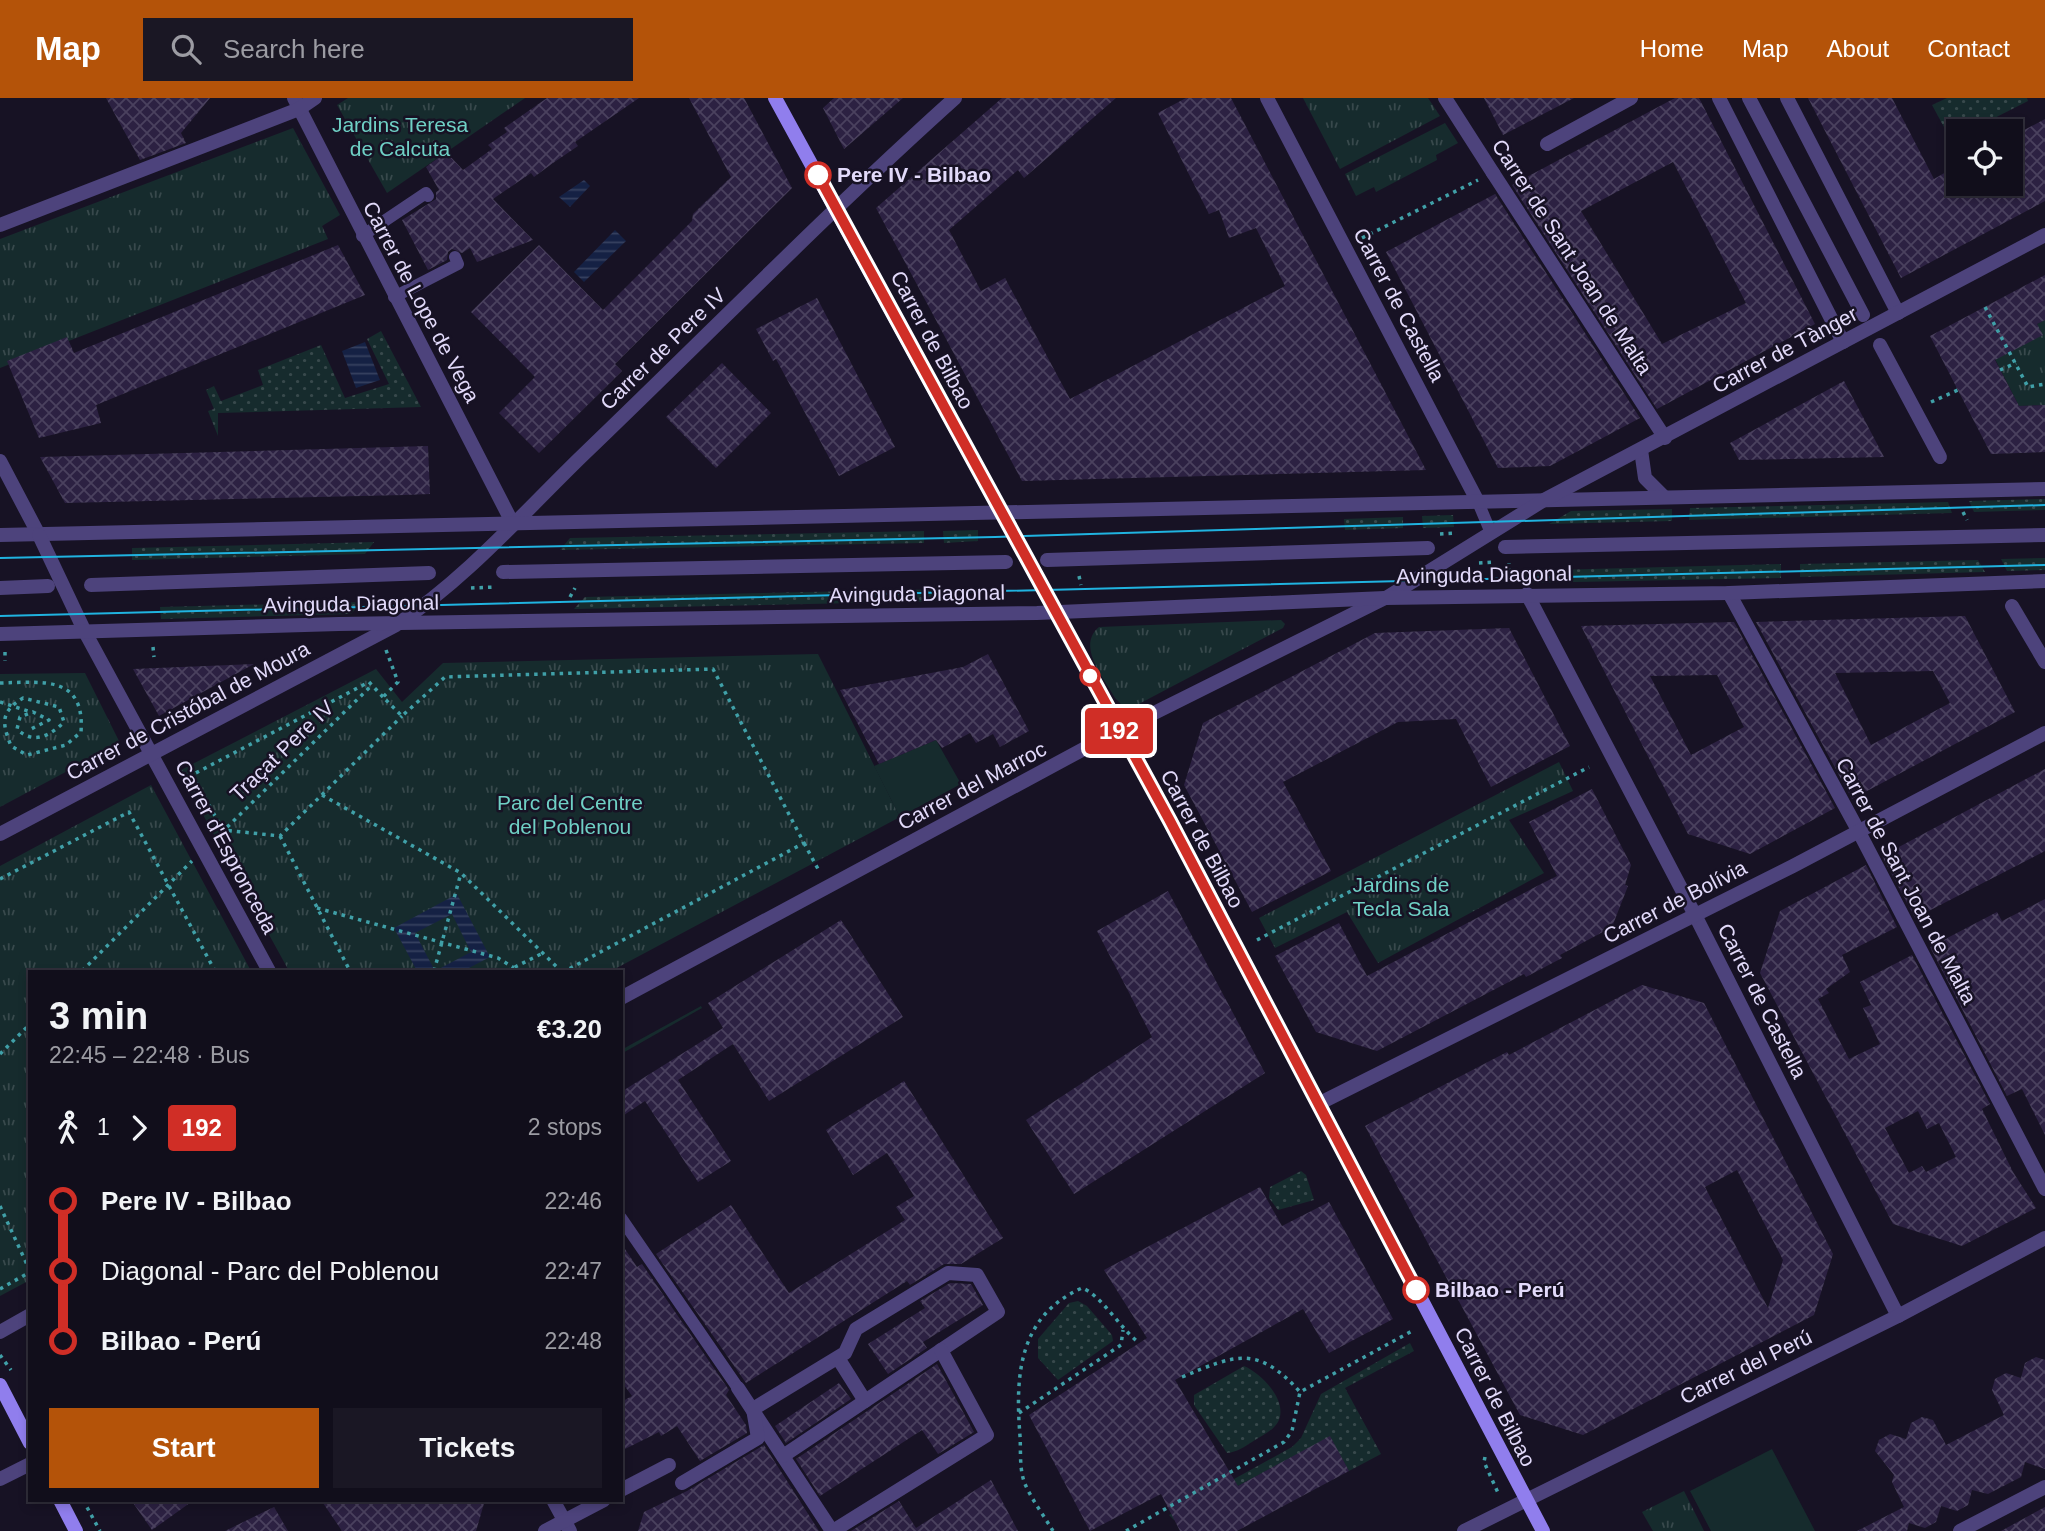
<!DOCTYPE html>
<meta charset="utf-8">
<style>
:root{--surface:#110e1b;--page:#1a1724;--text:#f1f3f6;--muted:#9c9ca3;--line:#302e3a;--accent:#b45309}
body{margin:0;font-family:Helvetica,sans-serif;background:var(--page);color:var(--text);height:100vh;display:flex;flex-direction:column;font-size:26px;white-space:nowrap}
*{box-sizing:border-box;margin:0}
p{font-size:23px;color:var(--muted)}
.icon{flex:none;width:38px;height:38px;fill:none;stroke:currentColor;stroke-width:2;stroke-linecap:round;stroke-linejoin:round}
.map{position:relative;flex:1;overflow:hidden}
.drawer{position:absolute;left:28px;top:872px;width:595px;height:532px;display:flex;flex-direction:column;background:var(--surface);border-radius:0px;box-shadow:0 4px 10px #0003,0 0 0 2px var(--line)}
.drawer>*{flex:none}
.badge{padding:0 14px;border-radius:5px;font-size:24px;line-height:46px}
.controls{position:absolute;left:1946px;top:21px;display:grid;gap:14px}
.controls a{display:grid;place-items:center;width:77px;height:77px;border-radius:0px;background:var(--surface);box-shadow:0 4px 10px #0003,0 0 0 2px var(--line);font-size:35px}
.map>.badge{position:absolute;translate:-50% -50%;box-shadow:0 0 0 4px #fff}
.legs{display:flex;align-items:center;gap:10px;height:77px;padding:0 21px;font-size:23px}
.legs p{margin-inline-start:auto}
.summary{display:flex;align-items:center;justify-content:space-between;height:119px;padding:0 21px}
h1{font-size:38px;font-weight:700;line-height:52px}
.primary-button{display:flex;gap:14px;margin-top:auto;padding:14px 21px}
.primary-button a{flex:1;height:80px;border-radius:0px;background:var(--accent);color:#fff;font-size:28px;font-weight:700;line-height:80px;text-align:center}
.primary-button a+a{background:var(--page);color:var(--text)}
ul{padding:0 21px;list-style:none}
li{display:flex;align-items:center;gap:24px;height:70px;font-size:26px}
li i{display:grid;place-items:center;width:10px;height:100%;margin:0 9px;background:currentColor}
li i::after{content:'';width:18px;height:18px;margin:-9px;border:5px solid;border-radius:50%;background:var(--surface)}
li p{margin-inline-start:auto}
li:first-child i{background:linear-gradient(#0000 50%,currentColor 0)}
li:last-child i{background:linear-gradient(currentColor 50%,#0000 0)}
header{display:flex;align-items:center;gap:42px;box-sizing:border-box;height:98px;padding:0 35px;background:var(--accent);color:#fff}
header strong{font-size:33px}
nav{display:flex;gap:38px;margin-inline-start:auto;font-size:24px}
.search{width:490px;height:63px;background:var(--page);display:flex;align-items:center;gap:18px;box-sizing:border-box;padding:0 24px;border-radius:0px;color:var(--muted);font-size:26px}
.map>svg:first-child{display:block}
</style>
<header>
<strong>Map</strong>
<div class="search"><svg class="icon" aria-label="search" viewBox="0 0 24 24"><circle cx="10" cy="10" r="6"/><path d="M15 15l6 6"/></svg>Search here</div>
<nav><a>Home</a><a>Map</a><a>About</a><a>Contact</a></nav>
</header>
<div class="map">
<svg width="2045" height="1433" viewBox="0 0 2045 1433">
<defs>
<pattern id="grass-dots" width="8" height="8" patternUnits="userSpaceOnUse" patternTransform="scale(1.75)"><rect width="8" height="8" fill="#162b2d"/><path d="M2 2h.1M6 6h.1" fill="none" stroke="#38494c" stroke-width="1.8" stroke-linecap="round"/></pattern>
<pattern id="park-tufts" width="24" height="20" patternUnits="userSpaceOnUse" patternTransform="scale(1.75)"><rect width="24" height="20" fill="#162b2d"/><path d="M3 7l-1-3M5 7V3M7 7l1-3M15 17l-1-3M17 17v-4M19 17l1-3" fill="none" stroke="#38494c"/></pattern>
<pattern id="water-rules" width="6" height="5" patternUnits="userSpaceOnUse" patternTransform="scale(1.75)"><rect width="6" height="5" fill="#152144"/><path d="M0 2.5h6" fill="none" stroke="#374160"/></pattern>
<pattern id="building-cross-hatch" width="8" height="8" patternUnits="userSpaceOnUse" patternTransform="scale(1.75)"><rect width="8" height="8" fill="#2c2142"/><path d="M0 0l8 8M0 8l8-8" fill="none" stroke="#4a415e"/></pattern>
</defs>
<rect width="100%" height="100%" fill="#171224"/>
<g fill="url(#grass-dots)">
<path d="M1947 0H2027L2028 3 1969 33H1958V39L1951 42 1932 7Z"/>
<path d="M381 233 421 309 218 315V338L208 313 214 311 206 292 214 288 221 303 263 287 258 272 321 247 345 300 389 286 367 241Z"/>
<path d="M2045 401V412L1974 414 1969 403Z"/>
<path d="M1948 404 1952 415 1689 422 1690 410Z"/>
<path d="M1672 411V423L1549 426 1571 413Z"/>
<path d="M1453 417 1454 429 1423 430 1422 418Z"/>
<path d="M1403 419V430L1345 432 1344 421Z"/>
<path d="M978 432V443L944 445 943 433Z"/>
<path d="M924 433V445L560 452 570 440Z"/>
<path d="M374 444 365 456 132 462V450Z"/>
<path d="M2045 460V472L2007 473 2001 461Z"/>
<path d="M1978 462 1985 474 1800 479V466Z"/>
<path d="M1781 466V480L1519 485V473Z"/>
<path d="M948 491V503L574 511 585 499Z"/>
<path d="M362 504 351 516 161 521 160 509Z"/>
<path d="M1301 1073 1306 1077 1314 1102 1278 1112 1269 1100 1270 1089Z"/>
<path d="M1078 1203 1087 1208 1112 1237 1113 1243 1058 1282 1038 1260V1241L1069 1205Z"/>
<path d="M1410 1245 1414 1253 1345 1290 1381 1356 1349 1373 1330 1339 1174 1422 1169 1417 1292 1349 1301 1340 1321 1296Z"/>
<path d="M1244 1268C1261 1275 1289 1303 1278 1324 1272 1334 1261 1338 1252 1344 1244 1349 1237 1354 1227 1355L1194 1307V1297Z"/>
</g>
<g fill="url(#park-tufts)">
<path d="M348 0H525L387 95 337 7Z"/>
<path d="M1303 0H1428L1440 18 1340 71Z"/>
<path d="M1445 25 1458 45 1436 57 1437 62 1376 94 1374 89 1356 98 1345 76Z"/>
<path d="M293 30 340 117 322 128 328 141 0 270V141Z"/>
<path d="M1972 216 2042 237 2037 226 2045 222V307L2019 308Z"/>
<path d="M1281 522 1285 526 1283 530 1135 608 1121 606 1115 600C1104 580 1076 548 1099 529Z"/>
<path d="M818 556 900 719 611 873H289L179 673 376 571 402 604 443 565Z"/>
<path d="M85 575 120 645 0 709V576Z"/>
<path d="M1559 664 1573 693 1509 722 1544 775 1378 865 1347 814 1275 850 1259 820Z"/>
<path d="M151 687 251 873H30V1182L0 1198V768Z"/>
<path d="M1684 1393 1704 1433H1653L1642 1414Z"/>
</g>
<g fill="#162b2d">
<path d="M936 642 961 686 900 719 874 668Z"/>
<path d="M701 908 702 910 621 956V952Z"/>
<path d="M1772 1351 1815 1433H1711L1690 1393Z"/>
</g>
<g fill="url(#water-rules)" fill-rule="evenodd">
<path d="M584 82 590 88 570 109 559 99Z"/>
<path d="M615 132 626 143 584 184 574 174Z"/>
<path d="M365 244 380 282 356 290 342 253Z"/>
<path d="M457 796 490 859 463 873H417L394 830ZM452 816 471 854 435 873 415 835Z"/>
</g>
<g fill="url(#building-cross-hatch)" fill-rule="evenodd">
<path d="M106 0H210L181 35 186 45 140 62Z"/>
<path d="M547 0H639L575 44 578 48 553 65 534 79 531 75 493 101 533 142 477 164 470 150 462 155 452 151 448 154 447 162 428 172 402 122 436 101V94L439 92 426 69 446 54 463 72 492 51 488 47 507 34 504 30Z"/>
<path d="M689 0H744L792 90 615 266 622 273 539 355 499 315 535 279 471 214 539 147 603 212 692 123 693 116 731 79Z"/>
<path d="M834 0H903L844 51 823 10Z"/>
<path d="M1002 0H1116L1024 80 1018 72 949 132 981 193 1005 180 1070 301 1285 188 1256 130 1229 140 1219 112 1209 116 1158 15 1186 0H1231L1426 372 1022 383 876 110Z"/>
<path d="M1484 0H1574L1503 37Z"/>
<path d="M1675 0H1699L1815 226 1657 311 1512 87ZM1673 64 1746 205 1662 246 1581 113Z"/>
<path d="M1808 0H1892L1934 81 1958 67V86H2011V39L2045 21V103L1901 180Z"/>
<path d="M1495 96 1640 320 1550 368 1498 370 1386 154Z"/>
<path d="M338 147 365 197 96 307 101 325 39 340 7 263 67 239 74 255Z"/>
<path d="M2045 177V222L2037 226 2043 237 1995 262 2019 308 2045 307V354L1991 356 1930 238Z"/>
<path d="M817 200 895 349 839 378 776 261 773 263 756 231Z"/>
<path d="M722 265 771 315 716 370 666 319Z"/>
<path d="M1844 283 1884 359 1739 362 1730 345Z"/>
<path d="M428 348 430 396 405 397 65 405 40 359Z"/>
<path d="M1965 518 2015 614 1852 701 1756 524ZM1933 573 1950 605 1871 647 1835 575Z"/>
<path d="M1734 524 1835 710 1750 756 1688 736 1581 528ZM1717 577 1744 629 1691 657 1650 578Z"/>
<path d="M1509 530 1570 648 1491 689 1456 621 1398 624 1283 684 1331 773 1252 814 1184 687 1203 625 1375 535Z"/>
<path d="M988 556 1029 633 1000 649 993 636 976 645 970 635 942 650 936 642 879 666 840 592 963 569Z"/>
<path d="M254 566 159 618 133 571Z"/>
<path d="M2045 671V753L1915 820 1882 758Z"/>
<path d="M1592 691 1631 767 1625 787 1628 788 1612 829 1560 857 1562 860 1526 879 1524 876 1377 953 1316 934 1275 858 1339 825 1367 878 1539 787 1557 778 1529 724Z"/>
<path d="M1866 767 1897 829 1842 857 1850 874 1826 891 1829 895 1818 901 1849 961 1880 946 1863 910 1871 907 1860 884 1912 857 1990 1006 1982 1011 2013 1074 2036 1110 1962 1148 1893 1126 1760 875 1780 813ZM1918 1013 1927 1031 1939 1025 1956 1059 1926 1074 1922 1068 1909 1075 1885 1030Z"/>
<path d="M1168 793 1265 975 1074 1096 1026 1022 1152 939 1097 833Z"/>
<path d="M2045 801V1037L2022 991 2007 998 1930 849 1997 814 2002 823Z"/>
<path d="M841 822 903 919 769 1003 733 946 678 982 731 1063 698 1084 645 1003 621 1019V994L723 930 708 905Z"/>
<path d="M1642 887 1704 905 1833 1156 1814 1217 1583 1337 1520 1317 1365 1028 1507 954 1509 957ZM1737 1072 1783 1162 1768 1210 1705 1089Z"/>
<path d="M904 983 1003 1140 961 1166H944L910 1187 907 1183 746 1285 656 1156 731 1107 789 1195 905 1122 896 1109 914 1098 887 1055 853 1077 826 1032Z"/>
<path d="M1260 1089 1282 1128 1329 1104 1393 1221 1329 1255 1303 1211 1175 1282 1238 1388 1330 1338 1349 1373 1237 1433H1180L1161 1396 1090 1433 1029 1317 1147 1240 1104 1172Z"/>
<path d="M621 1145 637 1169 642 1166 729 1292 726 1297 746 1327 747 1335 700 1363 677 1328 661 1338 659 1334 621 1353V1304L632 1298 621 1283Z"/>
<path d="M950 1185 971 1186 983 1207 923 1244 927 1250 888 1276 868 1246 925 1210 920 1203Z"/>
<path d="M2036 1259 2045 1262V1371L2025 1364 2021 1379 1988 1396 1972 1392 1968 1407 1957 1413 1941 1408 1936 1424 1925 1430 1909 1425 1907 1433H1857L1904 1409 1892 1384 1894 1377 1875 1353 1879 1342 1890 1336 1906 1341 1911 1325 1922 1319 1933 1322 1946 1347 2004 1317 1992 1292 1995 1281 2006 1275 2021 1280 2025 1265Z"/>
<path d="M937 1266 974 1334 938 1356 922 1332 820 1398 796 1361Z"/>
<path d="M839 1285 851 1301 786 1345 775 1328Z"/>
<path d="M764 1347 819 1433H638L644 1414 687 1393Z"/>
<path d="M991 1382 1018 1433H851L899 1403 916 1430Z"/>
<path d="M131 1402H194L152 1432Z"/>
<path d="M321 1402H485L476 1433H342Z"/>
<path d="M274 1409 288 1433H225Z"/>
<path d="M2045 1409V1433H2001Z"/>
</g>
<g fill="none" stroke-linecap="round" stroke-linejoin="round">
<g stroke="#40a0a8" stroke-width="3.5" stroke-dasharray="3.5 5" stroke-linecap="butt">
<path d="M1362 140 1478 82"/>
<path d="M1985 209 2028 289 2045 286"/>
<path d="M2000 272 2016 265"/>
<path d="M1931 304 1958 292"/>
<path d="M1963 414 1967 422"/>
<path d="M1440 436 1457 435"/>
<path d="M1479 465 1495 464"/>
<path d="M1509 474V465"/>
<path d="M1079 478 1081 487"/>
<path d="M471 490 495 489"/>
<path d="M570 499 575 490"/>
<path d="M153 549 154 559"/>
<path d="M386 552 398 584 383 599 402 618 445 579 713 571 804 745 565 873"/>
<path d="M5 554V563"/>
<path d="M0 585C43 584 85 577 81 634L66 647 27 657 11 648C2 625 0 614 23 600L59 609 64 624C50 638 33 647 17 631L20 619 33 614 49 622 31 631"/>
<path d="M383 599 369 584 192 677 223 732 280 738 402 618"/>
<path d="M0 604 31 614"/>
<path d="M322 697 461 775 561 873"/>
<path d="M280 738 350 873"/>
<path d="M215 741 372 587"/>
<path d="M804 745 818 771"/>
<path d="M0 781 129 714 215 873"/>
<path d="M317 810 498 860 514 870"/>
<path d="M1257 842 1589 669"/>
<path d="M82 873 192 763"/>
<path d="M434 873 461 775"/>
<path d="M507 873 543 855"/>
<path d="M0 956 30 926"/>
<path d="M0 1108 30 1173"/>
<path d="M0 1191 30 1174"/>
<path d="M0 1257 11 1272"/>
<path d="M1182 1279C1235 1257 1257 1246 1300 1294"/>
<path d="M1019 1315 1121 1247 1123 1232"/>
<path d="M1485 1359 1484 1364 1499 1397"/>
<path d="M83 1402 100 1433"/>
<path d="M1053 1433C1044 1418 1032 1402 1025 1386 1019 1371 1021 1353 1020 1338 1015 1276 1019 1218 1082 1190 1100 1196 1121 1231 1138 1244"/>
<path d="M1126 1433 1284 1344 1292 1333 1300 1294 1412 1233"/>
</g>
<g stroke="#4d437c" stroke-width="12">
<path d="M362 138 426 95 428 98"/>
<path d="M394 199 458 166 455 159"/>
<path d="M1478 404 1491 435"/>
<path d="M621 1120 738 1290"/>
</g>
<g stroke="#4d437c" stroke-width="14">
<path d="M1445 0 1493 75"/>
<path d="M1749 0 1863 217"/>
<path d="M1547 46 1631 0"/>
<path d="M1880 247 1940 359"/>
<path d="M1505 449 2045 437"/>
<path d="M1047 462 1428 450"/>
<path d="M503 474 1006 464"/>
<path d="M91 487 429 475"/>
<path d="M0 490 48 488"/>
<path d="M2012 508 2045 564"/>
<path d="M738 1290 832 1433"/>
<path d="M783 1358 865 1303"/>
<path d="M682 1385 758 1340 753 1311 845 1255 856 1231 948 1175 977 1177 998 1214 865 1303 838 1260"/>
<path d="M833 1433 987 1337 941 1252"/>
</g>
<g stroke="#4d437c" stroke-width="14">
<path d="M294 0 513 426"/>
<path d="M1267 0 1478 404"/>
<path d="M1719 0 1843 244"/>
<path d="M1787 0 1898 215"/>
<path d="M1493 75 1665 340"/>
<path d="M0 127 299 11 315 0"/>
<path d="M1641 352 1645 380 1664 399"/>
<path d="M0 363 39 437"/>
<path d="M1729 495 1859 734 2045 1091"/>
<path d="M1527 496 1695 817 1898 1218"/>
<path d="M85 534 269 873"/>
<path d="M0 736 396 527C466 481 524 414 584 356 708 237 828 114 955 0"/>
<path d="M621 900 1106 639 1385 500"/>
<path d="M1320 1005 1793 768 2045 635"/>
<path d="M0 1234 30 1217"/>
<path d="M0 1381 30 1366"/>
<path d="M621 1392 669 1367"/>
<path d="M553 1402 570 1433"/>
<path d="M545 1433 604 1402"/>
<path d="M1464 1433 1898 1218 2045 1140"/>
<path d="M1960 1433 2045 1389"/>
</g>
<g stroke="#4d437c" stroke-width="14">
<path d="M0 437 2045 391"/>
<path d="M39 437 85 534"/>
<path d="M1386 500 1544 402 2045 137"/>
<path d="M0 536 339 526 1037 515 1385 500 1729 495 2045 483"/>
</g>
<g stroke="#907eed" stroke-width="14">
<path d="M775 0 1170 723 1543 1433"/>
<path d="M0 1287 30 1345"/>
<path d="M60 1402 76 1433"/>
</g>
<g stroke="#20b3e0" stroke-width="2">
<path d="M0 460 995 439 2045 407"/>
<path d="M0 518 2045 467"/>
</g>
</g>
<g fill="none" stroke-linecap="round" stroke-linejoin="round">
<g stroke="#fff" stroke-width="16">
<path id="line-1" d="M818 77 1170 723 1416 1192"/>
</g>
<use href="#line-1" stroke="#d02e26" stroke-width="10"/>
</g>
<g fill="#fff" stroke="#d02e26" stroke-width="3.5">
<circle cx="818" cy="77" r="12"/>
<circle cx="1090" cy="578" r="9"/>
<circle cx="1416" cy="1192" r="12"/>
</g>
<g text-anchor="middle" stroke-width="5" stroke-linejoin="round" paint-order="stroke">
<g font-size="21" fill="#6fd0c5" stroke="#171224">
<text x="400" y="34">Jardins Teresa<tspan x="400" dy="24">de Calcuta</tspan></text>
<text x="570" y="712">Parc del Centre<tspan x="570" dy="24">del Poblenou</tspan></text>
<text x="1401" y="794">Jardins de<tspan x="1401" dy="24">Tecla Sala</tspan></text>
</g>
<g font-size="21" font-weight="bold" fill="#e2dafa" stroke="#171224" text-anchor="start">
<text x="837" y="84">Pere IV - Bilbao</text>
<text x="1435" y="1199">Bilbao - Perú</text>
</g>
<g font-size="21" fill="#e2dafa" stroke="#171224">
<text transform="translate(1572 159) rotate(57)" y="7">Carrer de Sant Joan de Malta</text>
<text transform="translate(421 204) rotate(62)" y="7">Carrer de Lope de Vega</text>
<text transform="translate(1399 207) rotate(62)" y="7">Carrer de Castella</text>
<text transform="translate(932 242) rotate(62)" y="7">Carrer de Bilbao</text>
<text transform="translate(663 251) rotate(-44)" y="7">Carrer de Pere IV</text>
<text transform="translate(1785 252) rotate(-28)" y="7">Carrer de Tànger</text>
<text transform="translate(1484 477) rotate(-1)" y="7">Avinguda Diagonal</text>
<text transform="translate(917 496) rotate(-1)" y="7">Avinguda Diagonal</text>
<text transform="translate(351 506) rotate(-1)" y="7">Avinguda Diagonal</text>
<text transform="translate(188 613) rotate(-28)" y="7">Carrer de Cristóbal de Moura</text>
<text transform="translate(282 653) rotate(-44)" y="7">Traçat Pere IV</text>
<text transform="translate(972 688) rotate(-28)" y="7">Carrer del Marroc</text>
<text transform="translate(1202 741) rotate(62)" y="7">Carrer de Bilbao</text>
<text transform="translate(226 749) rotate(62)" y="7">Carrer d'Espronceda</text>
<text transform="translate(1906 783) rotate(62)" y="7">Carrer de Sant Joan de Malta</text>
<text transform="translate(1675 804) rotate(-27)" y="7">Carrer de Bolívia</text>
<text transform="translate(1762 903) rotate(63)" y="7">Carrer de Castella</text>
<text transform="translate(1746 1269) rotate(-26)" y="7">Carrer del Perú</text>
<text transform="translate(1495 1299) rotate(63)" y="7">Carrer de Bilbao</text>
</g>
</g>
</svg>
<div class="controls">
<a><svg class="icon" aria-label="locate" viewBox="0 0 24 24"><circle cx="12" cy="12" r="6"/><path d="M12 2v4M12 18v4M2 12h4M18 12h4"/></svg></a>
</div>
<b class="badge" style="left:1119px;top:633px;background:#d02e26;color:#fff">192</b>
<section class="drawer">
<div class="summary"><div><h1>3 min</h1><p>22:45 – 22:48 · Bus</p></div><b>€3.20</b></div>
<div class="legs"><svg class="icon" aria-label="walk" viewBox="0 0 24 24"><circle cx="13" cy="4" r="2"/><path d="M13 8l-2 6 4 7M11 14l-3 7M7 12l3-4h3l4 4"/></svg>1<svg class="icon" aria-label="forward" viewBox="0 0 24 24"><path d="M9 5l7 7-7 7"/></svg><b class="badge" style="background:#d02e26;color:#fff">192</b><p>2 stops</p></div>
<ul>
<li><i style="color:#d02e26"></i><b>Pere IV - Bilbao</b><p>22:46</p></li>
<li><i style="color:#d02e26"></i><span>Diagonal - Parc del Poblenou</span><p>22:47</p></li>
<li><i style="color:#d02e26"></i><b>Bilbao - Perú</b><p>22:48</p></li>
</ul>
<div class="primary-button"><a>Start</a><a>Tickets</a></div>
</section>
</div>
